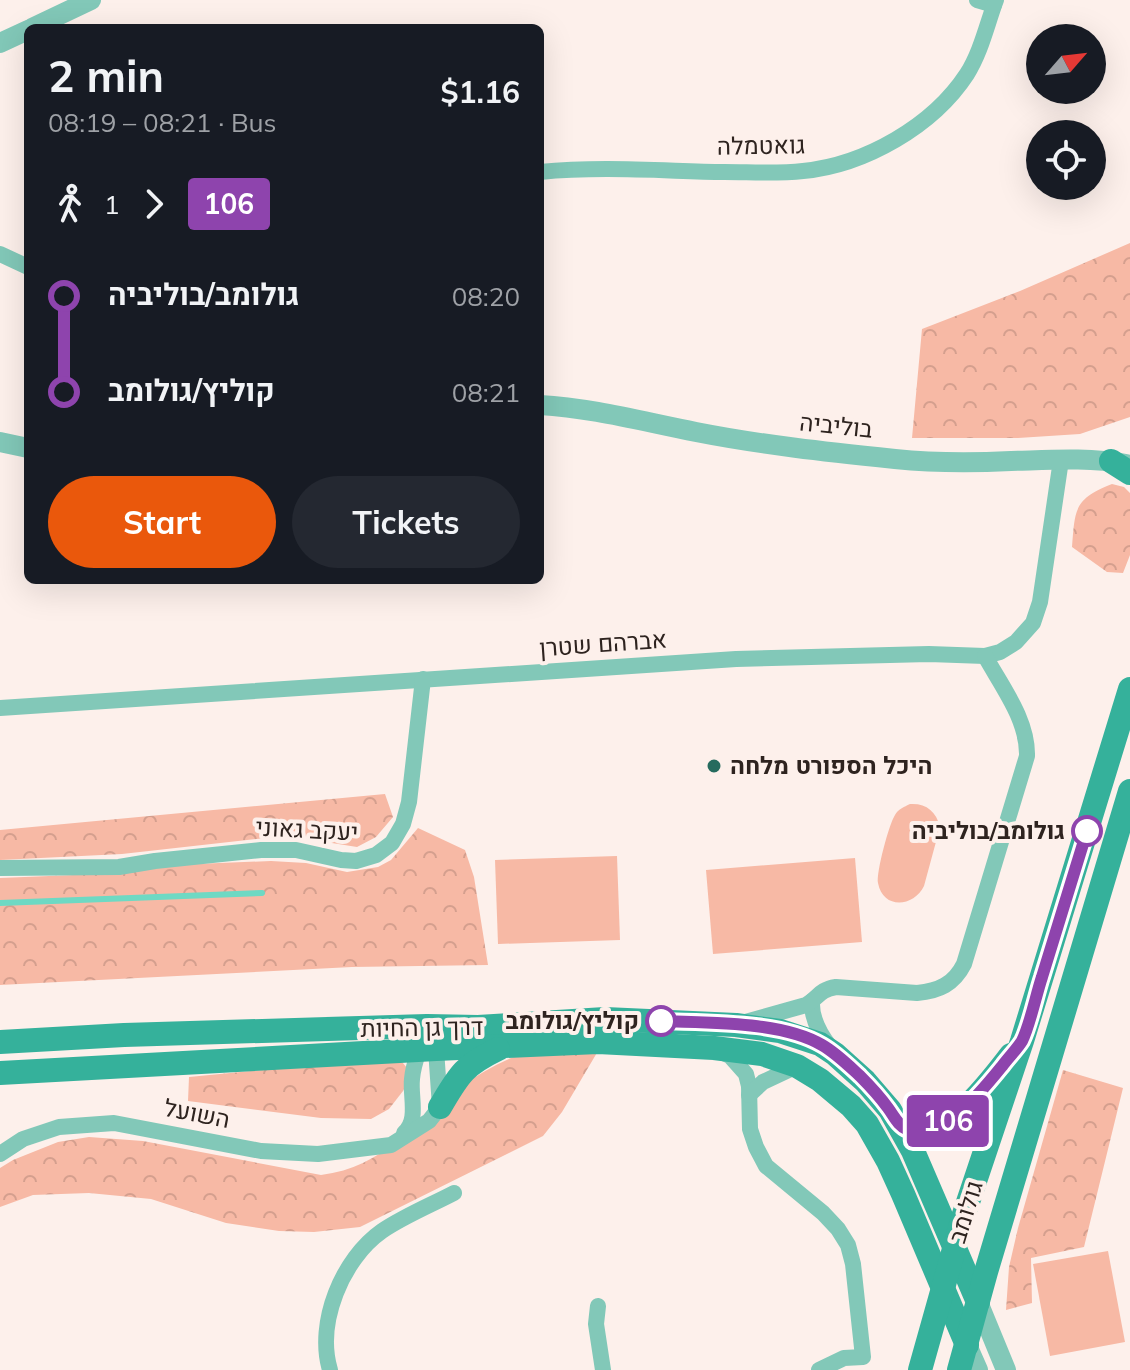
<!DOCTYPE html>
<meta charset="utf-8">
<style>
:root{--surface:#171b24;--page:#242831;--text:#f1f3f6;--muted:#9ea1a6;--accent:#ea580c}
body{margin:0;font-family:Mulish,Heebo,sans-serif;background:var(--page);color:var(--text);height:100vh;display:flex;flex-direction:column;font-size:30px;white-space:nowrap}
*{box-sizing:border-box;margin:0}
p{font-size:26px;color:var(--muted)}
.icon{flex:none;width:44px;height:44px;fill:none;stroke:currentColor;stroke-width:2;stroke-linecap:round;stroke-linejoin:round}
.map{position:relative;flex:1;overflow:hidden}
.drawer{position:absolute;left:24px;top:24px;width:520px;height:560px;display:flex;flex-direction:column;background:var(--surface);border-radius:12px;box-shadow:0 8px 32px #0002}
.drawer>*{flex:none}
.badge{padding:0 16px;border-radius:6px;font-size:28px;line-height:52px}
.needle{width:52px;rotate:62deg}
.buttons{position:absolute;left:1026px;top:24px;display:grid;gap:16px}
.buttons a{display:grid;place-items:center;width:80px;height:80px;border-radius:50%;background:var(--surface);box-shadow:0 8px 32px #0002;font-size:40px}
.map>.badge{position:absolute;translate:-50% -50%;box-shadow:0 0 0 4px #fff}
.legs{display:flex;align-items:center;gap:12px;height:88px;padding:0 24px;font-size:26px}
.legs p{margin-inline-start:auto}
.head{display:flex;align-items:center;justify-content:space-between;height:136px;padding:0 24px}
h1{font-size:44px;font-weight:700;line-height:60px}
.cta{display:flex;gap:16px;margin-top:auto;padding:16px 24px}
.cta a{flex:1;height:92px;border-radius:48px;background:var(--accent);color:#fff;font-size:32px;font-weight:700;line-height:92px;text-align:center}
.cta a+a{background:var(--page);color:var(--text)}
ul{padding:0 24px;list-style:none}
li{display:flex;align-items:center;gap:28px;height:96px;font-size:30px}
li i{display:grid;place-items:center;width:12px;height:100%;margin:0 10px;background:currentColor}
li i::after{content:'';width:20px;height:20px;margin:-10px;border:6px solid;border-radius:50%;background:var(--surface)}
li p{margin-inline-start:auto}
li:first-child i{background:linear-gradient(#0000 50%,currentColor 0)}
li:last-child i{background:linear-gradient(currentColor 50%,#0000 0)}
.map>svg:first-child{display:block}
</style>
<div class="map">
<svg width="1130" height="1370" viewBox="0 0 1130 1370">
<defs>
<pattern id="park-crowns" width="20" height="18" patternUnits="userSpaceOnUse" patternTransform="scale(2)"><rect width="20" height="18" fill="#f7b9a5"/><path d="M2 6a3 3 0 1 1 6 0M12 15a3 3 0 1 1 6 0" fill="none" stroke="#d49f8e"/></pattern>
</defs>
<rect width="100%" height="100%" fill="#fdf0eb"/>
<g fill="#f7b9a5">
<path d="M910 804C926 803 936 811 940 827L924 886C914 907 883 910 878 883 876 873 889 824 895 815 898 809 904 807 910 804Z"/>
<path d="M617 856 620 940 498 944 495 860Z"/>
<path d="M855 858 862 942 713 954 706 870Z"/>
<path d="M1108 1251 1125 1342 1050 1356 1033 1264Z"/>
</g>
<g fill="url(#park-crowns)">
<path d="M1130 243V417L1080 434 1018 438H912L922 329 1020 291Z"/>
<path d="M1112 484 1124 487 1130 493V555L1123 573 1107 572 1072 547C1075 509 1074 499 1112 484Z"/>
<path d="M385 794 393 817 376 837 357 847 294 837 266 838 122 854 0 860V830Z"/>
<path d="M418 828 465 850 474 877 488 965 352 967 0 985V878L98 874 195 864 271 861 306 863 347 872 378 867 391 860Z"/>
<path d="M531 1050 598 1051 562 1112 543 1136 360 1227 314 1232 279 1231 226 1223 151 1199 89 1193 33 1195 0 1207V1168L13 1160 58 1142 89 1137 143 1141 321 1175C385 1167 412 1123 460 1087 482 1071 506 1059 531 1050Z"/>
<path d="M398 1057 407 1068 410 1076 403 1091 389 1109 371 1119 321 1118 188 1101 189 1077Z"/>
<path d="M1063 1070 1123 1088 1084 1247 1031 1258 1032 1303 1006 1310 1009 1267 1018 1228Z"/>
</g>
<g fill="none" stroke-linecap="round" stroke-linejoin="round">
<path stroke="#6ed9c3" stroke-width="6" d="M0 903 262 893"/>
<g stroke="#82c8b8" stroke-width="16">
<path d="M977 0 994 5"/>
<path d="M540 172C601 166 663 171 724 172 750 172 777 174 803 171 865 165 933 126 967 74 981 52 987 24 996 0"/>
<path d="M0 254 28 267"/>
<path d="M0 708 736 659 929 654 985 656 1000 652 1016 642 1033 623 1040 602 1061 460"/>
<path d="M0 868 119 867 155 861 261 850H296L341 860 356 861 376 855 392 843 403 824 409 802 423 679"/>
<path d="M812 1001C811 1018 820 1034 830 1047"/>
<path d="M742 1023 806 1005C819 998 818 990 836 987L917 993C939 991 954 984 964 964L1027 756C1028 720 1002 687 985 656"/>
<path d="M721 1052 730 1056 746 1074 749 1086 750 1129 756 1147 766 1166 823 1213 838 1229 848 1245 853 1264 863 1357 844 1358 819 1370"/>
<path d="M749 1095 763 1082 797 1066"/>
<path d="M404 1133C419 1120 410 1097 412 1079 413 1065 418 1054 422 1041"/>
<path d="M0 1154 23 1139 59 1127 114 1123 261 1151 318 1154 391 1145 429 1121 440 1107 436 1049 433 1041"/>
<path d="M598 1306 596 1324 603 1370"/>
<path d="M330 1370C316 1323 342 1259 382 1231 404 1216 431 1205 454 1193"/>
</g>
<g stroke="#82c8b8" stroke-width="20">
<path d="M32 28 91 0"/>
<path d="M0 43 28 30"/>
<path d="M540 405C593 408 644 422 696 432 762 445 828 452 895 459 934 463 972 463 1011 461 1049 460 1088 457 1126 464"/>
<path d="M0 442 28 448"/>
<path d="M978 1302 1006 1370"/>
<path d="M967 1345 978 1370"/>
</g>
<g stroke="#35b19b" stroke-width="24">
<path d="M1111 461 1130 473"/>
<path d="M0 1042 124 1035 427 1026 478 1027 605 1019 736 1025 780 1031 820 1044 835 1054 865 1081 890 1110 913 1151 978 1302"/>
<path d="M0 1073 436 1049 598 1042 714 1048 762 1054 797 1066 820 1080 851 1106 867 1124 888 1161 903 1194 967 1345"/>
<path d="M440 1107C459 1075 463 1066 498 1049"/>
<path d="M899 1124C938 1155 989 1083 1011 1055"/>
<path d="M920 1370 963 1217 1022 1041 1130 689"/>
<path d="M959 1370 986 1272 1130 791"/>
</g>
</g>
<g fill="none" stroke-linecap="round" stroke-linejoin="round">
<g stroke="#fff" stroke-width="18">
<path id="line-1" d="M661 1021C708 1023 782 1021 822 1045 836 1053 848 1065 860 1076 870 1086 880 1097 888 1108 894 1116 898 1126 908 1130 940 1145 986 1086 1003 1065 1009 1057 1017 1049 1022 1041 1030 1025 1036 995 1042 977 1057 928 1072 880 1087 831"/>
</g>
<use href="#line-1" stroke="#8e44ad" stroke-width="12"/>
</g>
<circle fill="#266b5e" stroke="#fdf0eb" stroke-width="3" cx="714" cy="766" r="8"/>
<g fill="#fff" stroke="#8e44ad" stroke-width="4">
<circle cx="1087" cy="831" r="14"/>
<circle cx="661" cy="1021" r="14"/>
</g>
<g text-anchor="middle" stroke-width="8" stroke-linejoin="round" paint-order="stroke">
<g font-size="24" fill="#2e231f" stroke="#fdf0eb">
<text transform="translate(761 146) rotate(-1)" y="8">גואטמלה</text>
<text transform="translate(836 426) rotate(6)" y="8">בוליביה</text>
<text transform="translate(603 644) rotate(-4)" y="8">אברהם שטרן</text>
<text transform="translate(307 830) rotate(3)" y="8">יעקב גאוני</text>
<text transform="translate(422 1028) rotate(-1)" y="8">דרך גן החיות</text>
<text transform="translate(197 1114) rotate(11)" y="8">השועל</text>
<text transform="translate(966 1212) rotate(-73)" y="8">גולומב</text>
</g>
<g font-size="24" font-weight="bold" fill="#2e231f" stroke="#fdf0eb" text-anchor="start">
<text x="730" y="774">היכל הספורט מלחה</text>
</g>
<g font-size="24" font-weight="bold" fill="#2e231f" stroke="#fdf0eb" text-anchor="end">
<text x="1065" y="839">גולומב/בוליביה</text>
<text x="639" y="1029">קוליץ/גולומב</text>
</g>
</g>
</svg>
<div class="buttons">
<a><svg class="needle" viewBox="-14 -14 28 28"><path d="M0-13l5 13h-10z" fill="#e53935"/><path d="M0 13l5-13h-10z" fill="#9ea1a6"/></svg></a>
<a><svg class="icon" aria-label="locate" viewBox="0 0 24 24"><circle cx="12" cy="12" r="6"/><path d="M12 2v4M12 18v4M2 12h4M18 12h4"/></svg></a>
</div>
<b class="badge" style="left:948px;top:1121px;background:#8e44ad;color:#fff">106</b>
<section class="drawer">
<div class="head"><div><h1>2 min</h1><p>08:19 – 08:21 · Bus</p></div><b>$1.16</b></div>
<div class="legs"><svg class="icon" aria-label="walk" viewBox="0 0 24 24"><circle cx="13" cy="4" r="2"/><path d="M13 8l-2 6 4 7M11 14l-3 7M7 12l3-4h3l4 4"/></svg>1<svg class="icon" aria-label="forward" viewBox="0 0 24 24"><path d="M9 5l7 7-7 7"/></svg><b class="badge" style="background:#8e44ad;color:#fff">106</b></div>
<ul>
<li><i style="color:#8e44ad"></i><b>גולומב/בוליביה</b><p>08:20</p></li>
<li><i style="color:#8e44ad"></i><b>קוליץ/גולומב</b><p>08:21</p></li>
</ul>
<div class="cta"><a>Start</a><a>Tickets</a></div>
</section>
</div>
